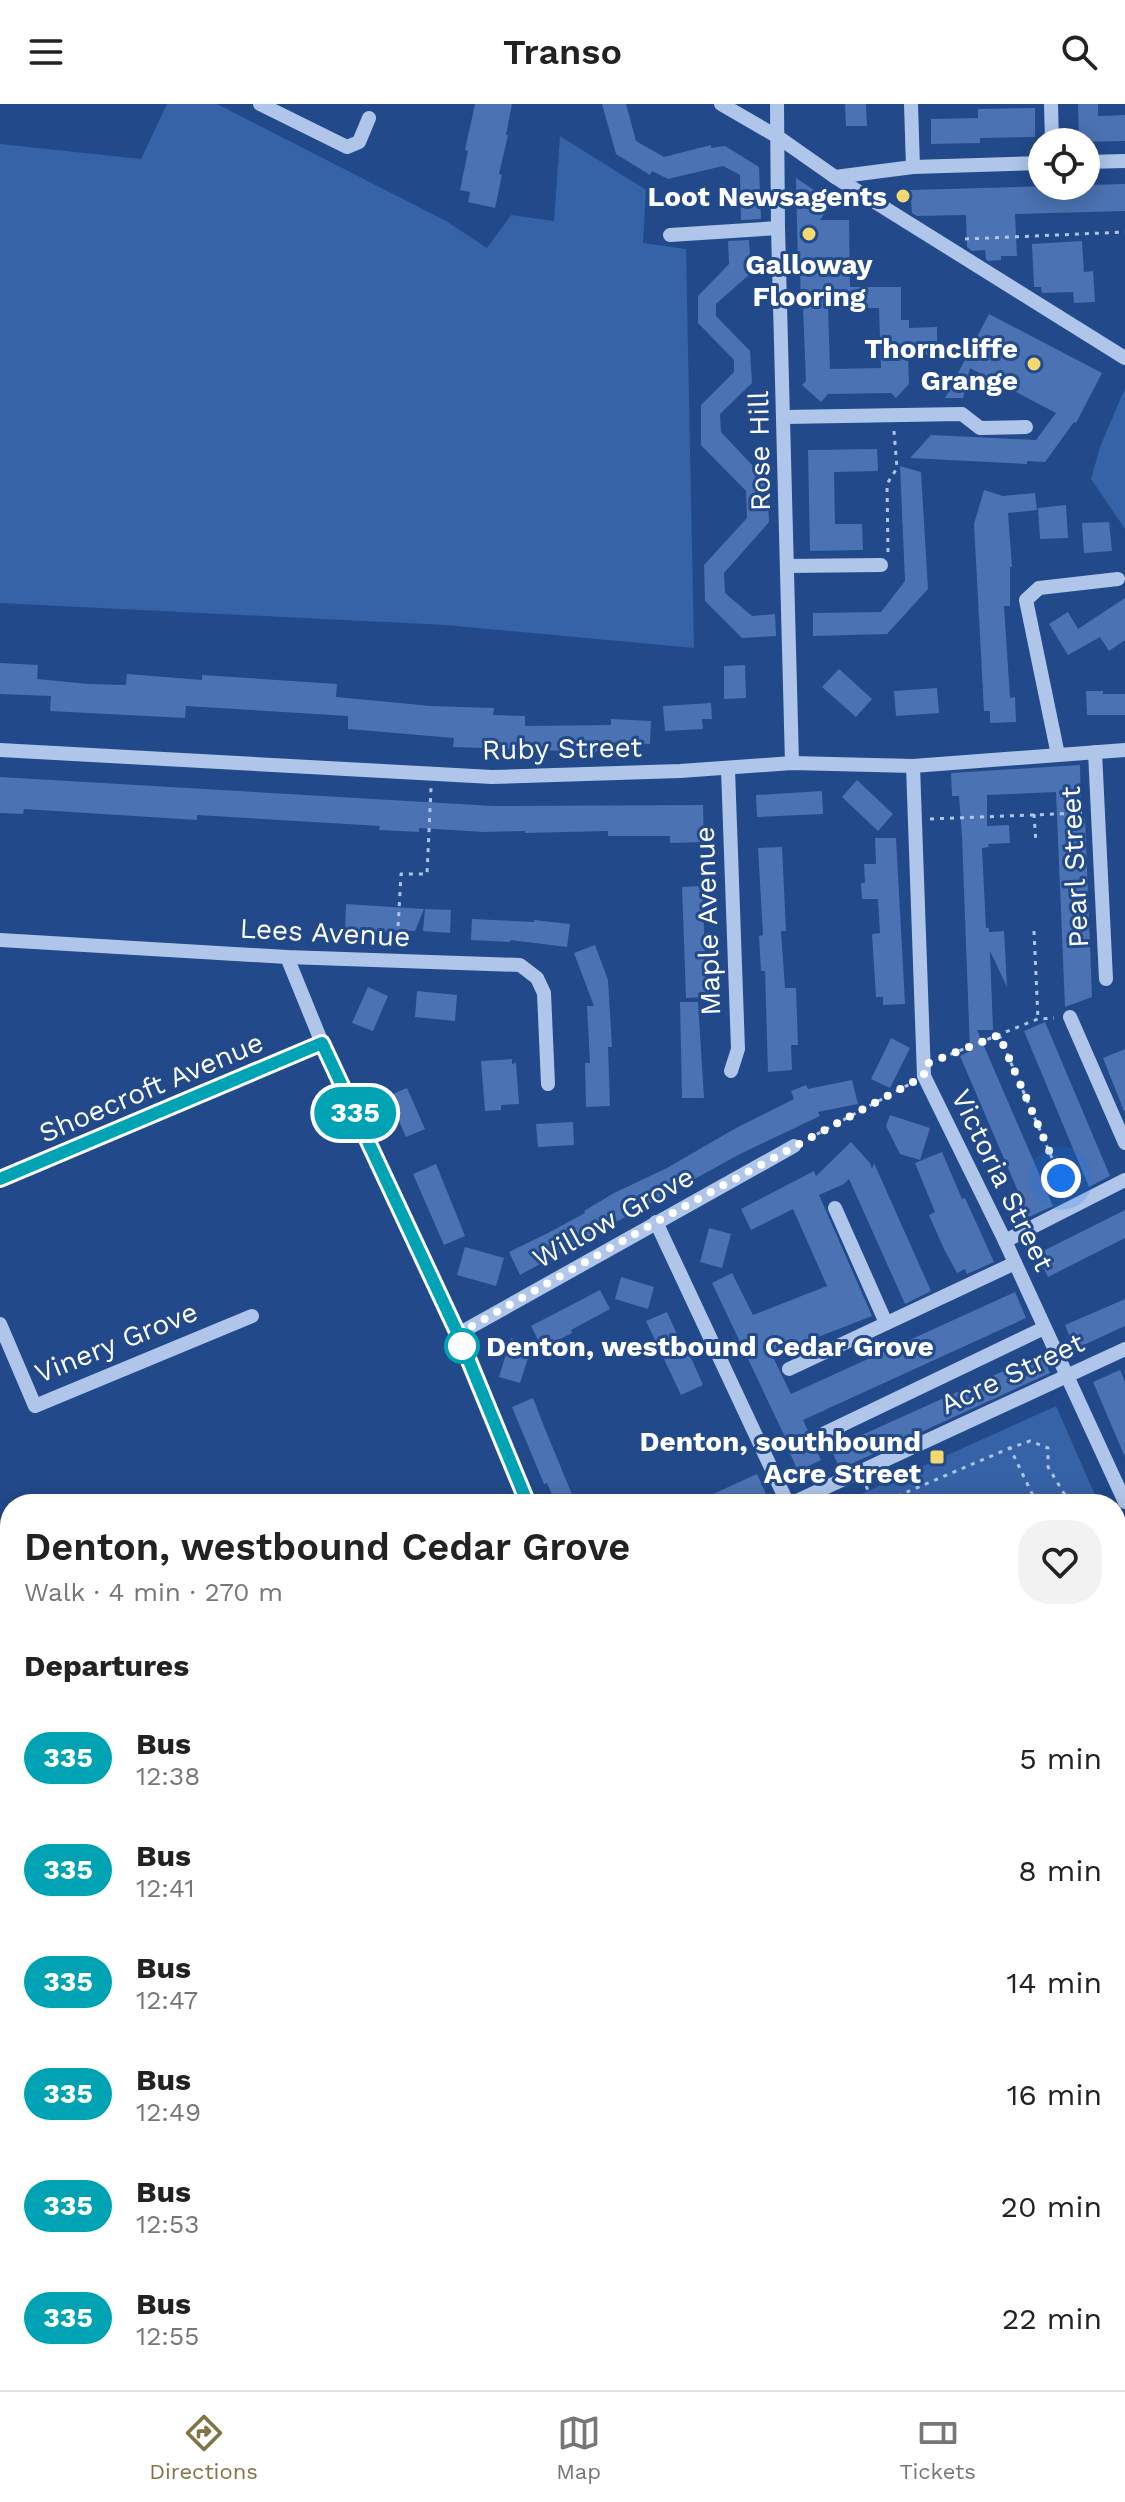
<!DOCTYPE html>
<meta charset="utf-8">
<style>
:root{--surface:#fff;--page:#f2f2f2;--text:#222;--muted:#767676;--line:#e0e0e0;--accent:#817446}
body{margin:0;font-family:"Work Sans",sans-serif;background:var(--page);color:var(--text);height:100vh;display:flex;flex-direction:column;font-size:30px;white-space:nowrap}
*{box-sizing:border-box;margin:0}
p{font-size:26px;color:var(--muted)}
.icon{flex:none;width:44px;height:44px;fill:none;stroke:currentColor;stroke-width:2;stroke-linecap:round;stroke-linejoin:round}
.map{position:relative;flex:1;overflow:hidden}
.panel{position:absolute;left:0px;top:1390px;width:1126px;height:896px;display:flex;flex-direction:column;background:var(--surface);border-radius:32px 32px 0 0;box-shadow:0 4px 20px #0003}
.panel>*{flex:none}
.badge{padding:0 16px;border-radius:26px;font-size:28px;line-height:52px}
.fabs{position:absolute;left:1028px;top:24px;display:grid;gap:16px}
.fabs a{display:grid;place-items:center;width:72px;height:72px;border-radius:50%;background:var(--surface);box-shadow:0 4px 20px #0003;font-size:40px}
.you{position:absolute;width:40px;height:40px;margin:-20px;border:6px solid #fff;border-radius:50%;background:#1a73e8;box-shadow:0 0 0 12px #1a73e833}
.map>.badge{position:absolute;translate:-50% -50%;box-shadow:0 0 0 4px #fff}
h2{padding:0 24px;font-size:30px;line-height:72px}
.round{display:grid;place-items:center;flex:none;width:84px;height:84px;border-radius:32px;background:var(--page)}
.head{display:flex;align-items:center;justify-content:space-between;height:136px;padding:0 24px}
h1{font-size:38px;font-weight:600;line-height:60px}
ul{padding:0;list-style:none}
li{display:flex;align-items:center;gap:24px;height:112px;padding:0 24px}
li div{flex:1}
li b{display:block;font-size:30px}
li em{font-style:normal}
li .badge{min-width:88px;font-weight:700;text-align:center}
header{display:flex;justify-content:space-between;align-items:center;height:104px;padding:0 24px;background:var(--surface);font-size:36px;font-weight:600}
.menu{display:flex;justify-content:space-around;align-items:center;height:112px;border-top:2px solid var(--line);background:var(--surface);font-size:22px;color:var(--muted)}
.menu a{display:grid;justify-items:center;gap:4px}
.menu .on{color:var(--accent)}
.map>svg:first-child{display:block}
</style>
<header><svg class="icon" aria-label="menu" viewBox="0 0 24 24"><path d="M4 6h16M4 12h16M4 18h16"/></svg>Transo<svg class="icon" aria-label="search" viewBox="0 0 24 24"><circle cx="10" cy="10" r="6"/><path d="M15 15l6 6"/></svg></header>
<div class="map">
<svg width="1125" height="2286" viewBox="0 0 1125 2286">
<rect width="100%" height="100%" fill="#22498a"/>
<g fill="#3662a7">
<path d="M167 0H217L446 117 487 144 511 111 554 117 560 32 646 86 643 139 686 145 694 544 446 521 0 499V40L141 55Z"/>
<path d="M1125 284V425L1091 375 1100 343Z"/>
<path d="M1056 1302 1099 1400H839Z"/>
</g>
<g fill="#4b72b2" fill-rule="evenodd">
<path d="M475 0H512L506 31H508L499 70 502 71 495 104 468 98 470 88 460 86 468 47 465 46Z"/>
<path d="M602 0H626L636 37 664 53 711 41V44L725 42 759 63 761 115 741 116 740 71 723 62 668 75 652 67 650 71 616 50Z"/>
<path d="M845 0H866L867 22H846Z"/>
<path d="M1078 0H1098V12L1125 11V37L1079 38Z"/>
<path d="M1035 4V33L980 34V39L931 40V15L978 14V5Z"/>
<path d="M796 74 832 98 820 116H849L850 183H901V216H909V224L937 223V251H908L909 280 896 294 891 289 828 290 821 298 802 281 806 277 803 204 801 205 800 163H798ZM828 204H879L881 264 830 265Z"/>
<path d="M1125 80V107L1015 110 1017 152H1001V156L988 157 986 155 985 146 972 147 967 143 966 111 917 112 912 109 910 86Z"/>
<path d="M749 136 751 169 716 200V212L750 247 752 279 720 310 721 328 767 377 769 418 724 469 725 489 752 512 775 510 776 532 742 534 705 497 704 461 747 414 746 387 701 341V301L734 268V256L698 219V192L729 160 728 137Z"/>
<path d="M1082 137 1084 168 1093 167 1095 198 1074 199 1073 188 1042 189 1041 183H1034L1032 140Z"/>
<path d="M989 210 1102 269 1076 319 1074 318 1045 358 1027 357V360L910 354 931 331 1036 336 1056 309 970 264 963 294H945Z"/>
<path d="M877 345 878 367 834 368 835 420H862L863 446 810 447 808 346Z"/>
<path d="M900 362 921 368 928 485 887 530 813 532V509L881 508 905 477Z"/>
<path d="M984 386 1003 392 1035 389 1037 406 1008 409 1012 463H1010V502H1004L1010 594 1015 593 1016 618 990 619V607H984L974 420Z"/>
<path d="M1066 401 1068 434 1040 435 1038 404Z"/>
<path d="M1109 418 1112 447 1084 449 1082 419Z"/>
<path d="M1125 494V536L1109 547 1100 533 1068 551 1049 520 1068 508 1078 525Z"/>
<path d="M0 559 38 561 37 575 89 580 126 581 127 570 202 576V571L337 580 336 593 431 602 494 604 493 611 525 612V622L611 621V615L651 617 650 640 597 638V648L453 643 454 634 348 625V612L186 602 185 614 50 607 51 592 0 590Z"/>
<path d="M745 561 746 594 724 595V562Z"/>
<path d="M839 565 872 595 856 613 822 583Z"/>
<path d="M937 584 939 609 896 612 894 587Z"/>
<path d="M1086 587H1103V590H1125V611H1087Z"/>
<path d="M711 599 712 615H702L703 625 665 627 663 602Z"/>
<path d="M1080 661 1081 714H1085L1092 893 1065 903 1056 688 987 691V722L1009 721 1010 739 988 740 989 743 982 744 986 824H989V828L1004 827 1007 883 990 847 993 926H977L1053 1102 1029 1113 960 952 970 947 962 732 959 692H952L951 669Z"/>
<path d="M0 673 493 702 703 701 704 738 670 739V732H608V727L525 729V727L484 728 419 724V728L379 726 380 722 197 711V716L24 705 23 710 0 709Z"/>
<path d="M857 676 893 710 878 727 842 693Z"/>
<path d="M822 687 823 710 757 713 756 691Z"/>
<path d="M875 734H896L905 900 883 901V893H876L872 830 880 829 878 795H862L861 779H865L864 760H876Z"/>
<path d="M782 743 786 827H781L785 884H796L798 941H791L792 966 768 968 765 867H761L759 832 763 831 758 744Z"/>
<path d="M702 782 707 893 686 894 682 783Z"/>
<path d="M346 800 392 803 424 805 415 827 391 826 390 828 345 825Z"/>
<path d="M425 805 451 806 450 829 423 827Z"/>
<path d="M472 815 534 818V816L570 820 567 843 510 836V838L471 836Z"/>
<path d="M595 841 608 876 612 943H608L610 1002 586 1003 585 959H590L587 902H594L574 849Z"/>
<path d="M368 883 388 892 373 927 352 919Z"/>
<path d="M417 887 457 891 455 917 415 913Z"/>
<path d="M680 898H698L704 994H682Z"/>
<path d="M1045 918 1110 1072 1089 1083 1024 927Z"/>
<path d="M891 934 910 944 890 984 871 975Z"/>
<path d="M1125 945V1007H1124L1103 954Z"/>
<path d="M512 955V960L516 959 519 1000 501 1001V1006L485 1007 481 957Z"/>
<path d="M852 976 858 1000 818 1008 820 1012 740 1050 520 1171 509 1148 548 1129 585 1109 584 1107 614 1089 667 1064 736 1024 794 995 791 987 806 981 808 985Z"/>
<path d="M407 984 425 1025 406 1033 388 992Z"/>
<path d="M890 1011 930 1024 920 1056 900 1050 886 1022Z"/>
<path d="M573 1018 574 1041 538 1043 536 1020Z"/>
<path d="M851 1038 870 1059 872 1065 874 1059 931 1187 905 1200 849 1075 844 1080 819 1091 872 1212 772 1251 791 1290 1015 1188 1026 1214 803 1316 821 1356 798 1367 784 1336 786 1335 712 1179 732 1169 753 1211 827 1182 793 1105 751 1126 741 1105 814 1067 816 1072Z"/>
<path d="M942 1048 962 1095 965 1094 994 1158 967 1170 965 1165 957 1169 944 1145 929 1111 935 1108 915 1059Z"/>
<path d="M436 1060 465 1132 444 1141 413 1070Z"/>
<path d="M1125 1106V1134L1048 1173 1037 1150Z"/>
<path d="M709 1124 731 1130 722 1164 700 1158Z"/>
<path d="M465 1143 504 1154 496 1182 457 1171Z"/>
<path d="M621 1173 654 1183 648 1205 615 1195Z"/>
<path d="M600 1186 610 1205 571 1226 572 1229 529 1251 520 1279 499 1273 511 1234 542 1244 531 1222Z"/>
<path d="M1125 1195V1222L1075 1245 1065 1221Z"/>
<path d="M667 1208 685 1248 688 1247 703 1281 681 1291 646 1217Z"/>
<path d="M1041 1250 1050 1269 840 1365 831 1345Z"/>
<path d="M1120 1266 1125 1278V1353L1093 1278Z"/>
<path d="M533 1294 545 1325 576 1400H556L547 1379 544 1380 512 1303Z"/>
<path d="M757 1370 766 1390 744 1400H691Z"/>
</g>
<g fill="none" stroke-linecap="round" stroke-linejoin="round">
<g stroke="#afc6ea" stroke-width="3" stroke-dasharray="4 6" stroke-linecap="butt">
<path d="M965 135 1125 128"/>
<path d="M888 448 887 380 897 364 894 327"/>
<path d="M1034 710 1036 739"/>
<path d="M930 715 1082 709"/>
<path d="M1034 827 1038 915"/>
<path d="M397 842 401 770H427L431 684"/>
<path d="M999 931 1067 1089"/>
<path d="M941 954 1038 915 1054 914"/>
<path d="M808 1035 910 980"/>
<path d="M866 1382 875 1400"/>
<path d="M879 1400 1010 1344"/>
<path d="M1037 1400 1010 1344 1030 1337 1048 1344V1363L1065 1391 1064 1400"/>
<path d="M1116 1429 1125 1425"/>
<path d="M1116 1744 1125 1763"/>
</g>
<g stroke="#afc6ea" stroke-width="14">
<path d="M260 0 347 43 359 38 369 14"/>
<path d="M721 0 778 33 835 73 1125 254"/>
<path d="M777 0 778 124 792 659"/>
<path d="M911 0 913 63"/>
<path d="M1051 0 1052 38"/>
<path d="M1086 58 1125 57"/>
<path d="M835 73 913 63 1042 59"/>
<path d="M670 131 778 124"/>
<path d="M784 313 962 310 980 324 1026 323"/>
<path d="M787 462 881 461"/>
<path d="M0 646 492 673 680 667 792 659 913 662 1125 646"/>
<path d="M1095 648 1106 875"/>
<path d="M1058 651 1026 496 1039 484 1118 475"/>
<path d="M913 662 924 972 1005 1137 1125 1398"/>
<path d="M728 665 738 945 731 967"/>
<path d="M0 836 287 853 520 861 537 874 544 889 548 980"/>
<path d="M287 853 322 939 458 1230 528 1400"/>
<path d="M1070 913 1125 1039"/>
<path d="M0 1075 322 939"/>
<path d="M835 1104 886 1219"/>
<path d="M656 1118 788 1400"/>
<path d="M1005 1137 1125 1076"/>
<path d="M0 1220 35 1302 252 1212"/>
<path d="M458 1230 794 1042"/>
<path d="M789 1265 1015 1159"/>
<path d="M825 1329 1044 1224"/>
<path d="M790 1400 1125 1245"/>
<path d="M0 1765 10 1760"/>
<path d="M1116 1805 1125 1801"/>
<path d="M0 2133 10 2148"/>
<path d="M1116 2253 1125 2252"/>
<path d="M96 2276 102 2286"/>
<path d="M449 2276 453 2286"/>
<path d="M632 2276 635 2286"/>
<path d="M839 2276 842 2286"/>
<path d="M990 2286 1003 2276"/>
</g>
<g stroke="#fff" stroke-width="24">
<path d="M1116 2011 1125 2007"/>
<path d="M463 2286 486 2276"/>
</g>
</g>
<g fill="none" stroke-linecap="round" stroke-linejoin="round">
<g stroke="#fff" stroke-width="18">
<path id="line" d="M0 1075 322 939 458 1230 528 1400"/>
</g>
<use href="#line" stroke="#00a3b4" stroke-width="12"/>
<path stroke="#fff" stroke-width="8" stroke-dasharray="0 14.4" d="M462 1242 458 1230 656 1118 924 972V961L999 931 1061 1074"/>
</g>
<g fill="#f6d871" stroke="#22498a" stroke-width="3">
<circle cx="903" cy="92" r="8"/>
<circle cx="809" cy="130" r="8"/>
<circle cx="1034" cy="260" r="8"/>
<rect x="929" y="1345" width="16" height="16" rx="4"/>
</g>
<circle fill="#fff" stroke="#00a3b4" stroke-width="4" cx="462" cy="1242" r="16"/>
<g text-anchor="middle" stroke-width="6" stroke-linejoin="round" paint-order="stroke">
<g font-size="28" font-weight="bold" fill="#fff" stroke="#22498a" text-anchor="end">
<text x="887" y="102">Loot Newsagents</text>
<text x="809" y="170" text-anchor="middle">Galloway<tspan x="809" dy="32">Flooring</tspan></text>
<text x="1018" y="254">Thorncliffe<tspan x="1018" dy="32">Grange</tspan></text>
<text x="921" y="1347">Denton, southbound<tspan x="921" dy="32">Acre Street</tspan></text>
</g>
<g font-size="28" fill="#fff" stroke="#22498a">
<text transform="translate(759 347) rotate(-91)" y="10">Rose Hill</text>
<text transform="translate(562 644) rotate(-1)" y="10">Ruby Street</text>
<text transform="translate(1074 763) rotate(-93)" y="10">Pearl Street</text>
<text transform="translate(707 817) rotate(-92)" y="10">Maple Avenue</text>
<text transform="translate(325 828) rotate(3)" y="10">Lees Avenue</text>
<text transform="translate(151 983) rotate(-23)" y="10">Shoecroft Avenue</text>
<text transform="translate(1003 1076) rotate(64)" y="10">Victoria Street</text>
<text transform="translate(613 1113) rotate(-29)" y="10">Willow Grove</text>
<text transform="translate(116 1238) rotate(-22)" y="10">Vinery Grove</text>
<text transform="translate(1012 1269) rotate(-25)" y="10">Acre Street</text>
</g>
<g font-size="28" font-weight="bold" fill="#fff" stroke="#22498a" text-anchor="start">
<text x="486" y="1252">Denton, westbound Cedar Grove</text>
</g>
</g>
</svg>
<div class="fabs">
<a><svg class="icon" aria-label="locate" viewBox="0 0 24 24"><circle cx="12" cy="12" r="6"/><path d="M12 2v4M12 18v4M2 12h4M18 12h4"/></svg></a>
</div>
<div class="you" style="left:1061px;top:1074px"></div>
<b class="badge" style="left:355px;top:1009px;background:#00a3b4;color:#fff">335</b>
<section class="panel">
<div class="head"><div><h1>Denton, westbound Cedar Grove</h1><p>Walk · 4 min · 270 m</p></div><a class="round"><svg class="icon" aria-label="heart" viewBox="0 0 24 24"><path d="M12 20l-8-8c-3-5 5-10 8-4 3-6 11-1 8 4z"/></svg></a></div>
<h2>Departures</h2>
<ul>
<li><span class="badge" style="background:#00a3b4;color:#fff">335</span><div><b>Bus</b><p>12:38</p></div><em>5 min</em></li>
<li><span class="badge" style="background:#00a3b4;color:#fff">335</span><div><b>Bus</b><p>12:41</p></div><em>8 min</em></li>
<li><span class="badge" style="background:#00a3b4;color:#fff">335</span><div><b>Bus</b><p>12:47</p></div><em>14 min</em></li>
<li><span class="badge" style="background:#00a3b4;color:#fff">335</span><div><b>Bus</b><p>12:49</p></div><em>16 min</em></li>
<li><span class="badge" style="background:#00a3b4;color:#fff">335</span><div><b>Bus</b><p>12:53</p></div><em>20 min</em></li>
<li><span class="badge" style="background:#00a3b4;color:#fff">335</span><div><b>Bus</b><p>12:55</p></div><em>22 min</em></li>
</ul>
</section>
</div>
<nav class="menu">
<a class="on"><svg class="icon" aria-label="directions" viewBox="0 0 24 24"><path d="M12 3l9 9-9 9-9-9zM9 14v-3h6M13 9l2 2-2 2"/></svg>Directions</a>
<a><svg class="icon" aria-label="map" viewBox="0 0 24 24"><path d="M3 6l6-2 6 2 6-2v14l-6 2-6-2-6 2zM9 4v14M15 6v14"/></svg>Map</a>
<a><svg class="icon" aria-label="tickets" viewBox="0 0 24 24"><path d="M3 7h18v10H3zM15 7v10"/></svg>Tickets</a>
</nav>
